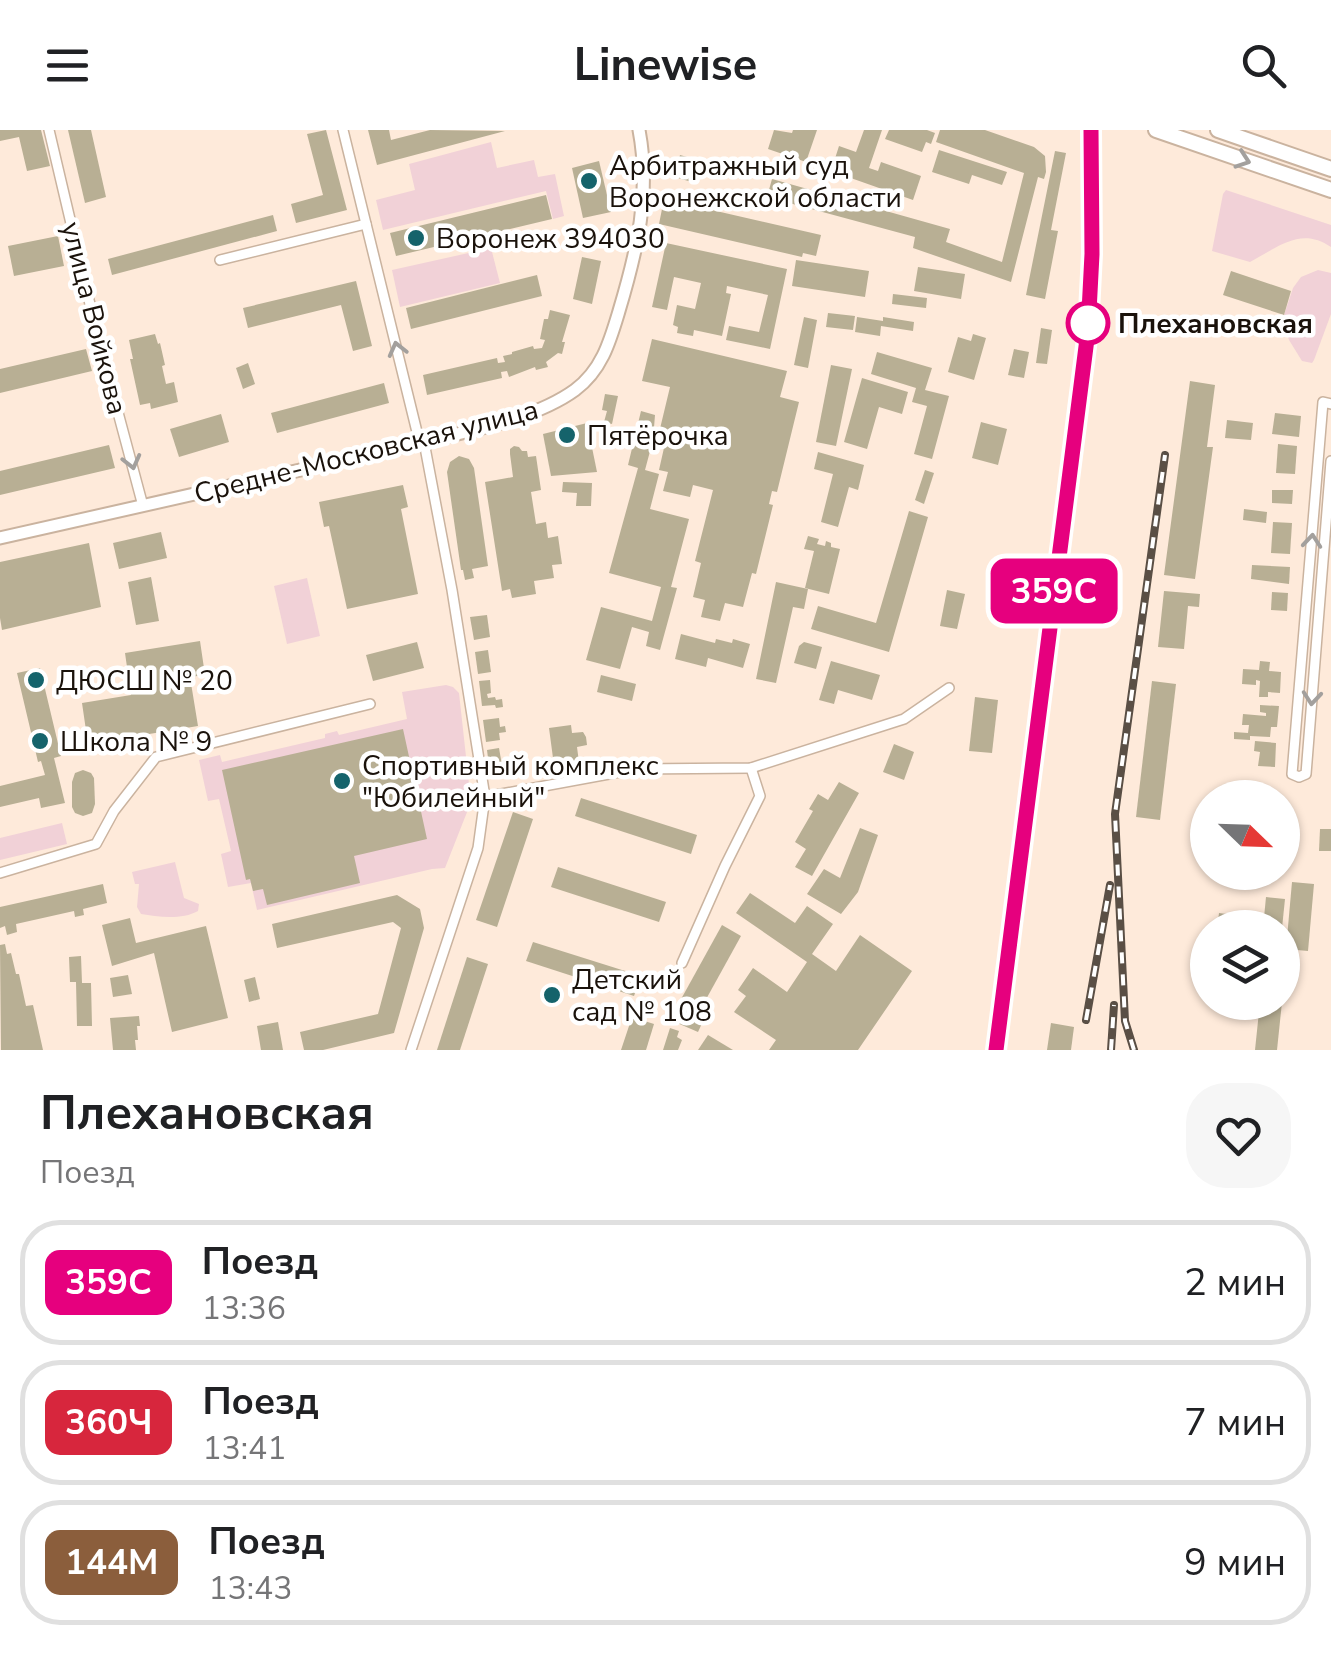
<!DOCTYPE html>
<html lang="ru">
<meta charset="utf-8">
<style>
:root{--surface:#fff;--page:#f6f6f6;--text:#202124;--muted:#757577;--line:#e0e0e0}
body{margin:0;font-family:"Nunito Sans",sans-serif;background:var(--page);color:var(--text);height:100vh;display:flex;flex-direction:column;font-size:38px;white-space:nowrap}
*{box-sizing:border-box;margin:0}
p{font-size:32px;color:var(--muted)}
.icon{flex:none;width:55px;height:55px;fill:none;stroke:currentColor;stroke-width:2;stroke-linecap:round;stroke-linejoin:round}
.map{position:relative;height:920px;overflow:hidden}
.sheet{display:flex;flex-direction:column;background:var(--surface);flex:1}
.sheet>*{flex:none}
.badge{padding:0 20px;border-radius:15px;font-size:35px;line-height:65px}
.needle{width:65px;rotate:113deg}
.controls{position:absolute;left:1190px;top:650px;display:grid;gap:20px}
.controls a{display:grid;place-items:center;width:110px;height:110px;border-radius:50%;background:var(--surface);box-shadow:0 2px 8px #0004;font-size:50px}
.map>.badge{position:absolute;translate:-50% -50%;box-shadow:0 0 0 5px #fff}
.round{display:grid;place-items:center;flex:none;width:105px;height:105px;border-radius:40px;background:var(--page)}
.summary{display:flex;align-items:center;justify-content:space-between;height:170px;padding:0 40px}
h1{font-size:48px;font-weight:700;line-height:75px}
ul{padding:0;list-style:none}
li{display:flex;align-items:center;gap:30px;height:125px;margin:0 20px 15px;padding:0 20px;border:5px solid var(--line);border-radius:40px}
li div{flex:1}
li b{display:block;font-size:38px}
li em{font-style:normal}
li .badge{min-width:110px;font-weight:700;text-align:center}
header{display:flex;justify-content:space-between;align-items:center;height:130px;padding:0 40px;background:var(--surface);font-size:45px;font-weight:700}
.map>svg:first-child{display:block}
</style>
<header><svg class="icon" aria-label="menu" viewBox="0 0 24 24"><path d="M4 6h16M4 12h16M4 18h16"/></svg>Linewise<svg class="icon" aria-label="search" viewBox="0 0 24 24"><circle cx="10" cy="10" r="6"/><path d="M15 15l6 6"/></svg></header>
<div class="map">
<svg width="1331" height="920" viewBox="0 0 1331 920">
<rect width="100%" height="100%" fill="#feeada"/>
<g fill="#f1d1d7">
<path d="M491 12 497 38 534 30 538 47 555 44 564 86 553 89 546 61 383 100 376 70 415 60 409 34Z"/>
<path d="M1226 60 1331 95V117C1301 96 1278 117 1250 132L1212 121 1223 64Z"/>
<path d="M491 118 500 153 400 177 392 140Z"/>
<path d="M1318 140 1331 143V184L1314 230 1312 233 1302 231 1289 210 1282 191 1293 158 1301 147Z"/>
<path d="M307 448 320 506 287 514 274 456Z"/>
<path d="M446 555 453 557 459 563 471 672 445 738 432 739 257 780 251 753 228 757 221 724 231 721 219 669 208 671 199 630 220 625 222 632 325 608V604L337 601 339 605 407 589 402 562Z"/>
<path d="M62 693 67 714 0 730V708Z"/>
<path d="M175 732 184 768 199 774 198 781C182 790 158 787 141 784L137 777 139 754H135L132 742Z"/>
</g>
<g fill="#b8af94">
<path d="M0 0H41L50 36 27 41 19 7 0 11Z"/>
<path d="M68 0H91L106 67 85 73Z"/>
<path d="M326 0 347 80 296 93 291 74 323 65 307 4Z"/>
<path d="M368 0H389L391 10 430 0 505 1 377 35Z"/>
<path d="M774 0 792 3 793 0H817L806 32 768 19Z"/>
<path d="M864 0H882L869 38 878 41 881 32 921 46 913 70 831 41 839 16 856 22Z"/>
<path d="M889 0H927L935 3 931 14 926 12 922 22 885 9Z"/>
<path d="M940 0H985L1034 17 1045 26 1046 42 1044 49 1038 47 1011 152 913 118 915 107 767 67 772 49 950 99 946 112 1002 132 1024 43 936 12Z"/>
<path d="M939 20 1007 42 1002 55 972 45 969 54 932 42Z"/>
<path d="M1055 21 1066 23 1051 100 1058 101 1045 169 1026 165Z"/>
<path d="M680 25 726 38 723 48 695 40 692 52 674 47Z"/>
<path d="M599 31 611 82 583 88 572 38Z"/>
<path d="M546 65 552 89 396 126 390 103Z"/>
<path d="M664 69 821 105 816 126 803 123 802 127 659 94Z"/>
<path d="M273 85 277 101 112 145 108 129Z"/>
<path d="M58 106 64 136 14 146 8 116Z"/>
<path d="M666 113 787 139 770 219 726 210 729 196 759 202 768 165 727 156 726 163 731 164 722 206 694 200 693 206 677 203 678 197 673 195 677 175 695 179 701 153 674 147 667 180 652 177Z"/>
<path d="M582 127 601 131 592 174 573 169Z"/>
<path d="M796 130 869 141 865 167 792 156Z"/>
<path d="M918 137 965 144 961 169 914 161Z"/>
<path d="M1231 141 1291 161 1284 185 1223 165Z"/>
<path d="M537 145 542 166 411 199 406 178Z"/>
<path d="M356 151 372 216 353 221 341 175 248 198 243 178Z"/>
<path d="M893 164 927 168 926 178 892 174Z"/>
<path d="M550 180 570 185 562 212H565L562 224 558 223 546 232 548 237 536 240 535 237 509 247 507 241 501 242 502 248 427 265 423 245 497 228 498 233 505 232 503 226 512 224V222L533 216 534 219 542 218 545 210 540 209 544 189H548Z"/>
<path d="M828 183 855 186 853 200 826 197Z"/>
<path d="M804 187 817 190 808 238 794 235Z"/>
<path d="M857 187 883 191V187L914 192 913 201 881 196 880 206 855 202Z"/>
<path d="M1041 198 1052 200 1047 234 1036 233Z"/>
<path d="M155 204 158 214 160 213 165 235 162 236 166 254 174 252 178 272 151 279 150 273 140 275 130 229H133L129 210Z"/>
<path d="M973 204 986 208 974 250 948 242 958 207 971 211Z"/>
<path d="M652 209 787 241 780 267 799 272 777 362 772 361 769 374 773 375 756 444 752 443 743 477 725 473 720 491 701 487 705 470 693 467 701 433 695 431 713 360 693 355 690 367 663 361 668 342 659 340 666 309 658 307 670 257 642 251Z"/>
<path d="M86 219 92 241 0 263V239Z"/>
<path d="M1014 219 1029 222 1024 248 1008 245Z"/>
<path d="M877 222 932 238 925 260 949 266 932 329 914 324 927 276 912 272 916 258 871 244Z"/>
<path d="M248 233 255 254 243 259 236 238Z"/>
<path d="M831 235 852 239 836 316 816 312Z"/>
<path d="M862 248 908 262 902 284 879 277 867 319 844 312Z"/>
<path d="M1190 251 1215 255 1207 317H1213L1195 449 1164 445Z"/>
<path d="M384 253 389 273 277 303 271 283Z"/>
<path d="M605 264 618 266 612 294 604 292 607 281 602 280Z"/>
<path d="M641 281 655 285 653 310 645 340 659 344 650 379 689 389 671 457 677 458 660 520 646 516 649 502 632 497 620 539 586 530 601 477 652 491 661 457 609 443 638 338 628 335Z"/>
<path d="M1275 283 1301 286 1299 307 1272 304Z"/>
<path d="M221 284 229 312 179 327 170 299Z"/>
<path d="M1227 290 1253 293 1251 310 1225 308Z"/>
<path d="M981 292 1007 299 998 335 972 328Z"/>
<path d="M587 293 597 342 551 346 543 304Z"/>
<path d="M1278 314 1297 316 1295 344 1276 343Z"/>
<path d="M109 315 115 338 0 365V341Z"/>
<path d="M514 316 519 317 522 321H527L528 327 536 326 541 360 531 362 536 394 546 392 548 408 558 406 562 434 552 435 554 448 534 451 536 464 512 468 510 459 502 461 485 352 513 347 510 324V319Z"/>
<path d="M818 322 864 335 858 360 849 357 838 397 821 392 833 344 814 339Z"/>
<path d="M459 326 469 329 474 338 488 436 472 439 474 448 465 450 463 440H461L447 342 450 332Z"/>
<path d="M925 340 934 343 924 374 915 370Z"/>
<path d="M563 352 592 353 591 376H576L577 363 562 362Z"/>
<path d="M403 355 408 377 401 379 418 464 347 479 329 396 324 397 319 372Z"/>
<path d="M1272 360H1293L1292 374 1272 373Z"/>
<path d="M1244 379 1267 382 1266 393 1243 390Z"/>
<path d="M909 381 928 387 889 522 811 499 818 476 876 493Z"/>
<path d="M1273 392 1292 393 1290 424 1271 423Z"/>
<path d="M161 402 167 428 119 439 113 413Z"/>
<path d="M808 406 819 409 817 414 825 416 826 411 831 413V417L840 419 829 464 805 458 814 421 804 419Z"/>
<path d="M89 413 101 477 2 500 0 488V432Z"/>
<path d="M1252 435 1290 437 1289 454 1251 449Z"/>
<path d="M151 447 159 491 136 495 128 452Z"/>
<path d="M776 452 808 459 804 479 793 477 776 553 756 549Z"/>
<path d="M947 460 965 464 957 499 940 496Z"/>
<path d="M1164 461 1200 464 1199 477 1188 476 1184 519 1158 517Z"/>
<path d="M1272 462 1288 463 1287 481 1271 480Z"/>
<path d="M487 485 490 507 474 510 470 487Z"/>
<path d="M681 504 715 513 716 509 732 513 733 509 750 514 743 538 708 528 706 537 675 529Z"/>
<path d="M200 511 205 545 190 547 198 596 88 614 82 573 131 565 125 523Z"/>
<path d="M417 512 424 538 373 551 366 525Z"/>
<path d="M804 512 822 517 816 539 794 533 799 516Z"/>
<path d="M488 520 491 542 478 544 475 522Z"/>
<path d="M831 531 880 545 872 570 838 560 834 574 819 570Z"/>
<path d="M1260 531 1270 532 1269 541 1281 542 1280 563 1268 562V567H1259L1260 551 1256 550V555L1242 554 1243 539 1259 540Z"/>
<path d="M40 538 61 626 54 628 65 673 41 678 39 668 0 677V656L45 645 41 631 38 632 17 543Z"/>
<path d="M601 545 636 554 632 571 597 562Z"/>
<path d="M490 550 491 563 487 564 488 568 495 567 496 570 502 569 503 577 496 578 495 575 482 576 479 551Z"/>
<path d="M1152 551 1176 554 1160 690 1136 687Z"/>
<path d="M975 567 998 570 992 623 969 621Z"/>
<path d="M1260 575 1279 576 1277 597H1271L1270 607 1250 606V610L1234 609V602L1248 603 1249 595H1242L1243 584 1266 586V583L1260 582Z"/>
<path d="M499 588 500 597 505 596 506 602 499 603 500 610 486 612 483 590Z"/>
<path d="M571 595 572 603 583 602 586 607 587 615 577 617 580 640 555 643 549 598Z"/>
<path d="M403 599 427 709 354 726 360 753 267 775 263 759 253 761 250 749 246 750 222 640Z"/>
<path d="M1255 611 1276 613 1275 637 1258 636 1260 622 1254 621Z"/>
<path d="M894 614 914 622 904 650 883 642Z"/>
<path d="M499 618 503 641 490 643 487 620Z"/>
<path d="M83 640 91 643 94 648 95 674 92 683 83 686 75 683 72 677V652L75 643Z"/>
<path d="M839 652 859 663 812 746 795 737 806 719 795 712 813 681 809 679 818 664 828 670Z"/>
<path d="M581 668 697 705 691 724 575 686Z"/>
<path d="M513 682 533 689 497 797 476 790Z"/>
<path d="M860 698 878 705 858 762 841 784 807 764 824 739 840 748Z"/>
<path d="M1320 699H1331V721H1319Z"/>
<path d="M558 737 666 772 659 792 551 757Z"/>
<path d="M1292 752 1314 754 1308 821 1286 819Z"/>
<path d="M103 754 107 773 83 779 84 785 75 787 74 781 16 794 17 802 7 805 5 796 0 798V777Z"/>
<path d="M750 763 795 793 807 776 833 794 812 824 836 841 860 805 912 841 858 920H769L776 910 734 882 746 866 738 860 753 838 787 862 807 832 736 783Z"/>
<path d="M397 765 420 779 424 798 394 903 323 920H304L300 902 378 884 401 798 393 792 277 818 272 794Z"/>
<path d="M1266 767 1285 769 1282 798H1263Z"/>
<path d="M1219 783 1262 789 1261 798H1217Z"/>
<path d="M130 788 136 813 206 796 228 888 172 902 154 823 112 836 102 795Z"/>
<path d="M722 795 741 806 699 882 680 871Z"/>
<path d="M533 812 641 846 634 866 526 831Z"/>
<path d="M5 814 7 824 11 823 16 844H19L26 876 33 875 43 920H1L0 815Z"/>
<path d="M81 826 82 853H91L92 896H77L76 852H70L69 827Z"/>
<path d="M467 827 488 834 460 920H437Z"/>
<path d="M128 845 132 864 113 867 110 848Z"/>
<path d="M255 847 260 869 249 872 244 850Z"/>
<path d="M1260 872H1282L1277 920H1255Z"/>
<path d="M673 876 704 889 698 902 668 889Z"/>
<path d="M139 886 140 896H137L138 910H135L136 920H113L110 888Z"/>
<path d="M632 887 654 894 646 920H621Z"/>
<path d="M278 892 283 920H261L257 896Z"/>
<path d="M1051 893 1074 897 1071 920H1047Z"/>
<path d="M670 898 679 901 677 907 682 910 678 920H663Z"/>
<path d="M708 905 733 920H698Z"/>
</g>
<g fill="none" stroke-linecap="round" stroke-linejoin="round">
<g stroke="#cab39f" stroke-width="12">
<g id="minor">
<path d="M49 0 97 204 143 376"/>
<path d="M343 0 417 302 424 312 452 460 485 667 478 718 411 920"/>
<path d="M220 130 366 94"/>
<path d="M1331 274 1323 272 1292 644 1299 647 1306 644 1331 331"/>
<path d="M485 667 636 639 751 638 904 589 949 558"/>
<path d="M0 743 96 714 114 681 156 627 370 574"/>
<path d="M682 833 725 736 760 666 751 638"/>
</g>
</g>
<g stroke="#cab39f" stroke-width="15">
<path id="tertiary" d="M0 408 424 312C472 300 535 289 575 260 602 240 610 211 619 181 637 121 651 63 639 0"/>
</g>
<g stroke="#cab39f" stroke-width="18">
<g id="primary">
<path d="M1156 0 1331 60"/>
<path d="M1218 0 1331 39"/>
</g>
</g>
<use href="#minor" stroke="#fff" stroke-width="9"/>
<use href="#tertiary" stroke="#fff" stroke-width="11"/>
<use href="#primary" stroke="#fff" stroke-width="14"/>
<g stroke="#5a4f45" stroke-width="8">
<g id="rail">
<path d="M1086 890 1110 755"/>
<path d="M996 920 1087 201 1092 124 1091 0"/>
<path d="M1111 920 1114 875"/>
<path d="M1134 920 1125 891 1115 684 1165 325"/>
</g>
</g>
<use href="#rail" stroke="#fff" stroke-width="4" stroke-dasharray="11" stroke-linecap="butt"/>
</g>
<defs><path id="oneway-chevron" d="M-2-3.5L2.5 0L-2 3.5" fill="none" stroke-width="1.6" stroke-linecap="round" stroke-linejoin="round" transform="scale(2.5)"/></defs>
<g stroke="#a3a09d">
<use href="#oneway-chevron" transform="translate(1243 30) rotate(19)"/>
<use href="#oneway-chevron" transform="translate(397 219) rotate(-104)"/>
<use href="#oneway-chevron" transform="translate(132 332) rotate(76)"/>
<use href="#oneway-chevron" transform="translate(1312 411) rotate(-85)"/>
<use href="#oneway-chevron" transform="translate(1312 568) rotate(95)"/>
</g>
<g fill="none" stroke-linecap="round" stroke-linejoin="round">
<g stroke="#fff" stroke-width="22">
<path id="line" d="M996 920 1088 201 1092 124 1091 0"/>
</g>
<use href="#line" stroke="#e6007e" stroke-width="15"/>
</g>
<g fill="#15636b" stroke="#fff" stroke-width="4">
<circle cx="589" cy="51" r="10"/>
<circle cx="416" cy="108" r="10"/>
<circle cx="567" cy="305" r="10"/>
<circle cx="36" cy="550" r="10"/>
<circle cx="40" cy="611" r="10"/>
<circle cx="342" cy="651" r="10"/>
<circle cx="552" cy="865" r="10"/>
</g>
<circle fill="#fff" stroke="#e6007e" stroke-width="5" cx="1088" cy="193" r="20"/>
<g text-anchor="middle" stroke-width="9" stroke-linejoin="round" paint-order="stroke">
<g font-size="28" fill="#1a120b" stroke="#fff" text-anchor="start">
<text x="609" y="45">Арбитражный суд<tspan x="609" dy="32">Воронежской области</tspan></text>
<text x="436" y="118">Воронеж 394030</text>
<text x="587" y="315">Пятёрочка</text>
<text x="56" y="560">ДЮСШ № 20</text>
<text x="60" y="621">Школа № 9</text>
<text x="362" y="645">Спортивный комплекс<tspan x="362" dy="32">"Юбилейный"</tspan></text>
<text x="572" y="859">Детский<tspan x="572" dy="32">сад № 108</tspan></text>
</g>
<g font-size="28" fill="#1a120b" stroke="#fff">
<text transform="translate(95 188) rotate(76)" y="10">улица Войкова</text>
<text transform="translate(366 321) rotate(-14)" y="10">Средне-Московская улица</text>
</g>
<g font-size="28" font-weight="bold" fill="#1a120b" stroke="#fff" text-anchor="start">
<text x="1118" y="203">Плехановская</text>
</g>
</g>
</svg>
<div class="controls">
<a><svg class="needle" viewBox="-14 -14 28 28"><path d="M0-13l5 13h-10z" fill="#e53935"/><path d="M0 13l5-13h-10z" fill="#757577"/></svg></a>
<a><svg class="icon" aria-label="layers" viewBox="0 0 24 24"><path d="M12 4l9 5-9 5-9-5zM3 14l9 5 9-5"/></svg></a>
</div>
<b class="badge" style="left:1054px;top:461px;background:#e6007e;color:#fff">359С</b>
</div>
<section class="sheet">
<div class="summary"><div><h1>Плехановская</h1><p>Поезд</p></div><a class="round"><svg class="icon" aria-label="heart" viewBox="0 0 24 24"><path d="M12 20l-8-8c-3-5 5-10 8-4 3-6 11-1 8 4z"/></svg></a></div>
<ul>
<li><span class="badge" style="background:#e6007e;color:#fff">359С</span><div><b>Поезд</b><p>13:36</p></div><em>2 мин</em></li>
<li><span class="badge" style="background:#d7263d;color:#fff">360Ч</span><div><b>Поезд</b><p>13:41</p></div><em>7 мин</em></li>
<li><span class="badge" style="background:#8b5e3c;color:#fff">144М</span><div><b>Поезд</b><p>13:43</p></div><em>9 мин</em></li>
</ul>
</section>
